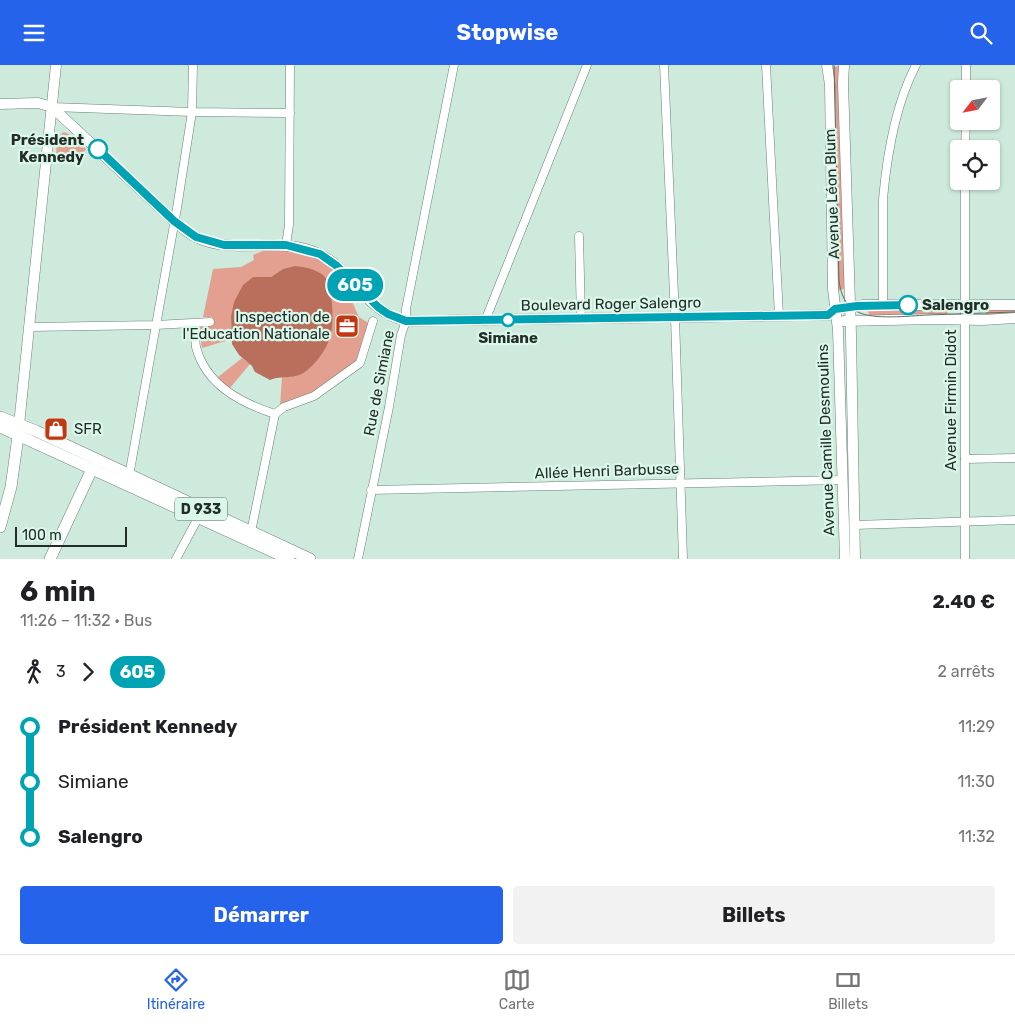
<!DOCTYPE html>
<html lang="fr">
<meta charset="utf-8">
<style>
:root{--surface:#fff;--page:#f2f2f2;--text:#202124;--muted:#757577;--line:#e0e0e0;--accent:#2563eb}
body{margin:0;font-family:Rubik,sans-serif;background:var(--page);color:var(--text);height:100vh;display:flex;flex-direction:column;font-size:19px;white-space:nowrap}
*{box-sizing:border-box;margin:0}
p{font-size:16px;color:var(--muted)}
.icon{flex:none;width:28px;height:28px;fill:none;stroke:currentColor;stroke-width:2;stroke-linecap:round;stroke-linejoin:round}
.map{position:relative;height:494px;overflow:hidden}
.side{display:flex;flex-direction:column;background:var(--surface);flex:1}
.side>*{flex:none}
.badge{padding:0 10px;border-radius:16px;font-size:18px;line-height:32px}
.needle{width:32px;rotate:238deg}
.fabs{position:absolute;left:950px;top:15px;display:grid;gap:10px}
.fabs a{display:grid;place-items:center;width:50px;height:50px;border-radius:5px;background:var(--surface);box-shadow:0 1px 4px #0004;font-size:25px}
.scale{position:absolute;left:15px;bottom:12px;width:112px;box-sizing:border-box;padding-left:5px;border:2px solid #222d28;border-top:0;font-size:14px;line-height:18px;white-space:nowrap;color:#222d28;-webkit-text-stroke:4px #dbf7e9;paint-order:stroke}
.map>.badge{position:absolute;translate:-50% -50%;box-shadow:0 0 0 2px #fff}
.legs{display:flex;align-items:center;gap:8px;height:55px;padding:0 20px;font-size:16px}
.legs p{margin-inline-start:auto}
.overview{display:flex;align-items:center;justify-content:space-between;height:85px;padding:0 20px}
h1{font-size:28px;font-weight:700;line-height:38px}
.primary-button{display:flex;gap:10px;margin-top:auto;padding:10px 20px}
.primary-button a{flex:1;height:58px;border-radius:5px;background:var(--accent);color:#fff;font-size:20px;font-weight:700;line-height:58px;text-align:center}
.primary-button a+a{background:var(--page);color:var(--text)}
ul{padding:0 20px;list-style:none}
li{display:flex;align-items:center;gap:18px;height:55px;font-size:19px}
li i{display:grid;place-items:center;width:8px;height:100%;margin:0 6px;background:currentColor}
li i::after{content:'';width:12px;height:12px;margin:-6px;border:4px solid;border-radius:50%;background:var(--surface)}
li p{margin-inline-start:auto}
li:first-child i{background:linear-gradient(#0000 50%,currentColor 0)}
li:last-child i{background:linear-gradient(currentColor 50%,#0000 0)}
header{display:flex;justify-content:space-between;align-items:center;height:65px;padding:0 20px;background:var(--accent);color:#fff;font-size:22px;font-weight:700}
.tab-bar{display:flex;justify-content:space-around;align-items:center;height:70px;border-top:1px solid var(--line);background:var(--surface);font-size:14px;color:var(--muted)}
.tab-bar a{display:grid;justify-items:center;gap:2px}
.tab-bar .on{color:var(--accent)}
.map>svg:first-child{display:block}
</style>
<header><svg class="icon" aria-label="menu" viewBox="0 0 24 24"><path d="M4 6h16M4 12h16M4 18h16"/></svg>Stopwise<svg class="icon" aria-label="search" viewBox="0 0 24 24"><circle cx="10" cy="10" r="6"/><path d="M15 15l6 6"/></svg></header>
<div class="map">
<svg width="1015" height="494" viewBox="0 0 1015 494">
<rect width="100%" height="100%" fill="#ceeadc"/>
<g fill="#e3a090">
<path d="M842 1 847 223 837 226 830 2Z"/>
<path d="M64 67 71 70 86 84 77 97 69 89 56 91 57 72Z"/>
<path d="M265 185C297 186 318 188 342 212 347 217 351 221 353 228L350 232 359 252 370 259 356 296 313 327 280 341 282 312C289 313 293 310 300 307 320 295 322 289 331 268L283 204 271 212H253L231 252 232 274 202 283 199 263 202 260H213L212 252H203L213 204 241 202 254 195 253 190Z"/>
<path d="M985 241 1015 243V250L985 252Z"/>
<path d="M947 242 948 253 869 254 868 243C894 246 922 247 947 242Z"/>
<path d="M242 293 250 299 229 324 218 312Z"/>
</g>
<path fill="#ba6f5d" d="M295 201C305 202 316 204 324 211 333 220 334 255 331 268 329 281 317 298 306 306 296 315 281 310 270 315L255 307 252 301 239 290 232 279 231 252 234 237 243 220 253 212H271L283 204Z"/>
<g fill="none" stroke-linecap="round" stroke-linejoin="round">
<g stroke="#698275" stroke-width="9">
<g id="minor">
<path d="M664 0 675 253 683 494"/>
<path d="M766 0 779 251"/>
<path d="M966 24V0"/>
<path d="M52 42 192 47 290 48"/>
<path d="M965 84 966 56"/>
<path d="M965 116V494"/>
<path d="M579 171 581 254"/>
<path d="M286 180 289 160 290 0"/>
<path d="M883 241V134C887 90 895 40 916 0"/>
<path d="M485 256 587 0"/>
<path d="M194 259C195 266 195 275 196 282 206 320 241 338 275 349"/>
<path d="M30 262 156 260 210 257"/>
<path d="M275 349 284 342 314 331 360 298 373 256"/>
<path d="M965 394 1015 393"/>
<path d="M129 411 177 143 192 47 193 0"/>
<path d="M371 425 843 415"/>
<path d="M854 460 1015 455"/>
<path d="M251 467 275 349"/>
<path d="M176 494 198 453"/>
<path d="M358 494 389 342 401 270 406 256V244L454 0"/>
</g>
</g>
<g stroke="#698275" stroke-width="11">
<g id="secondary">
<path d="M827 0 830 20 833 224 838 265 845 494"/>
<path d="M844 0 843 18 851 270 855 494"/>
<path d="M0 39 38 38 52 42 174 156C181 161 187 168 196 172 234 191 280 170 319 189 347 202 361 234 388 249 393 252 400 254 406 256L829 250"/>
<path d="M845 243 864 240H1015"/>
<path d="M844 256 934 254 983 255 1015 253"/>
<path d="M19 360 56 0"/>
</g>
</g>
<g stroke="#698275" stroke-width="12">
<g id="primary">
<path d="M0 352 36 366 310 494"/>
<path d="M0 362 289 494"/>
<path d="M0 462 11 422 19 364"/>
<path d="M50 494 92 404"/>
</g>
</g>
<use href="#minor" stroke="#fff" stroke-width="8"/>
<use href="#secondary" stroke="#fff" stroke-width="10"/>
<use href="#primary" stroke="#fff" stroke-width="11"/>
<path stroke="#5d6d65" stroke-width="1" d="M834 0 839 216C841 229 845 241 858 247 873 255 909 251 927 250 956 249 986 248 1015 247"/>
</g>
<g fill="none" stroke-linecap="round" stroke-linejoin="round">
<g stroke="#fff" stroke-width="11">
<path id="line-1" d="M98 84 174 156 196 172 224 180H286L320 189 337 201 378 242 388 249 406 256 825 250H828L835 244 857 241 908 240"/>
</g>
<use href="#line-1" stroke="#00a3b4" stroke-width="8"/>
</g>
<defs>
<g id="office-square" transform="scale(1.25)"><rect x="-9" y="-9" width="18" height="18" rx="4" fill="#c03712" stroke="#dbf7e9"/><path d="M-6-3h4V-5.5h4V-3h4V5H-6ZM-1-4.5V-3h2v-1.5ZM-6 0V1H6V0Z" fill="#fff"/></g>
<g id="shop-square" transform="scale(1.25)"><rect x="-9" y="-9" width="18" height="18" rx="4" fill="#c03712" stroke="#dbf7e9"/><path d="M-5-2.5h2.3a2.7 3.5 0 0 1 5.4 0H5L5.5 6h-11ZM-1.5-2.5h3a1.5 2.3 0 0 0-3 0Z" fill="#fff"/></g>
</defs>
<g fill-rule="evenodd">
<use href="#office-square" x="347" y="261"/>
<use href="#shop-square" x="56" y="364"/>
</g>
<g fill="#fff" stroke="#00a3b4" stroke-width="2.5">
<circle cx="98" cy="84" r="9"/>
<circle cx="908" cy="240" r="9"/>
<circle cx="508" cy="255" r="6"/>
</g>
<g text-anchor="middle" stroke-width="4.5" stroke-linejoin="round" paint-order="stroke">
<rect fill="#dbf7e9" stroke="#5a6a62" stroke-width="1" x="175" y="432.5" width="52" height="23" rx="4"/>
<g font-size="14" font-weight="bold" fill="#222d28">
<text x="201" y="449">D 933</text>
</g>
<g font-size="15" font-weight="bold" fill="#222d28" stroke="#dbf7e9" text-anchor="end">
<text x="84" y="80">Président<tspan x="84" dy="17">Kennedy</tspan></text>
<text x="922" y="245" text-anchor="start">Salengro</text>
<text x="508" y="278" text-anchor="middle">Simiane</text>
</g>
<g font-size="15" fill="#222d28" stroke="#dbf7e9">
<text transform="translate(832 129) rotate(-92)" y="5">Avenue Léon Blum</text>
<text transform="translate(611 239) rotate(-1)" y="5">Boulevard Roger Salengro</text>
<text transform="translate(379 318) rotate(-79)" y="5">Rue de Simiane</text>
<text transform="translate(951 335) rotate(-90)" y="5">Avenue Firmin Didot</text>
<text transform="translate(826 375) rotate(-92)" y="5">Avenue Camille Desmoulins</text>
<text transform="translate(607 406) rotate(-2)" y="5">Allée Henri Barbusse</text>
</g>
<g font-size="15" fill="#222d28" stroke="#dbf7e9" text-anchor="end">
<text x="330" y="257">Inspection de<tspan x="330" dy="17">l'Education Nationale</tspan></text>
<text x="74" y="369" text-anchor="start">SFR</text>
</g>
</g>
</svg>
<div class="fabs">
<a><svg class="needle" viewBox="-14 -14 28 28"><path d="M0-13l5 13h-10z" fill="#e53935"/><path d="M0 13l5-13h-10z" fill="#757577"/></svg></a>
<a><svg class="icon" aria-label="locate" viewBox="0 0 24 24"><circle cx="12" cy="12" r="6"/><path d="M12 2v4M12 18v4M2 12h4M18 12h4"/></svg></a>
</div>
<div class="scale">100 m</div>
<b class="badge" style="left:355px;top:220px;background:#00a3b4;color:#fff">605</b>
</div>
<section class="side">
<div class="overview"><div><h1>6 min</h1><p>11:26 – 11:32 · Bus</p></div><b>2.40 €</b></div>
<div class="legs"><svg class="icon" aria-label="walk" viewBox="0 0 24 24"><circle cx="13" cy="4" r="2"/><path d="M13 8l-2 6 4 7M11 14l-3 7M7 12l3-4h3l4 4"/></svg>3<svg class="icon" aria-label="forward" viewBox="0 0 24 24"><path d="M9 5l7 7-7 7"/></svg><b class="badge" style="background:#00a3b4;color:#fff">605</b><p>2 arrêts</p></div>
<ul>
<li><i style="color:#00a3b4"></i><b>Président Kennedy</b><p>11:29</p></li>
<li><i style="color:#00a3b4"></i><span>Simiane</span><p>11:30</p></li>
<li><i style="color:#00a3b4"></i><b>Salengro</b><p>11:32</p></li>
</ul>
<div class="primary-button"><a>Démarrer</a><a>Billets</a></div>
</section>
<nav class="tab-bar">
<a class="on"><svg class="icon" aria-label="directions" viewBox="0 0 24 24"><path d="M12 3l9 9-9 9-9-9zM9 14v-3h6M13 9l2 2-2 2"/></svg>Itinéraire</a>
<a><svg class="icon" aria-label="map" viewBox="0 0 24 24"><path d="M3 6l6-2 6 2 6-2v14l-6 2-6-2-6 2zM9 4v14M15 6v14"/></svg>Carte</a>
<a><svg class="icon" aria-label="tickets" viewBox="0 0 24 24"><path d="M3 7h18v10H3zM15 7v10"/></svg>Billets</a>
</nav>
